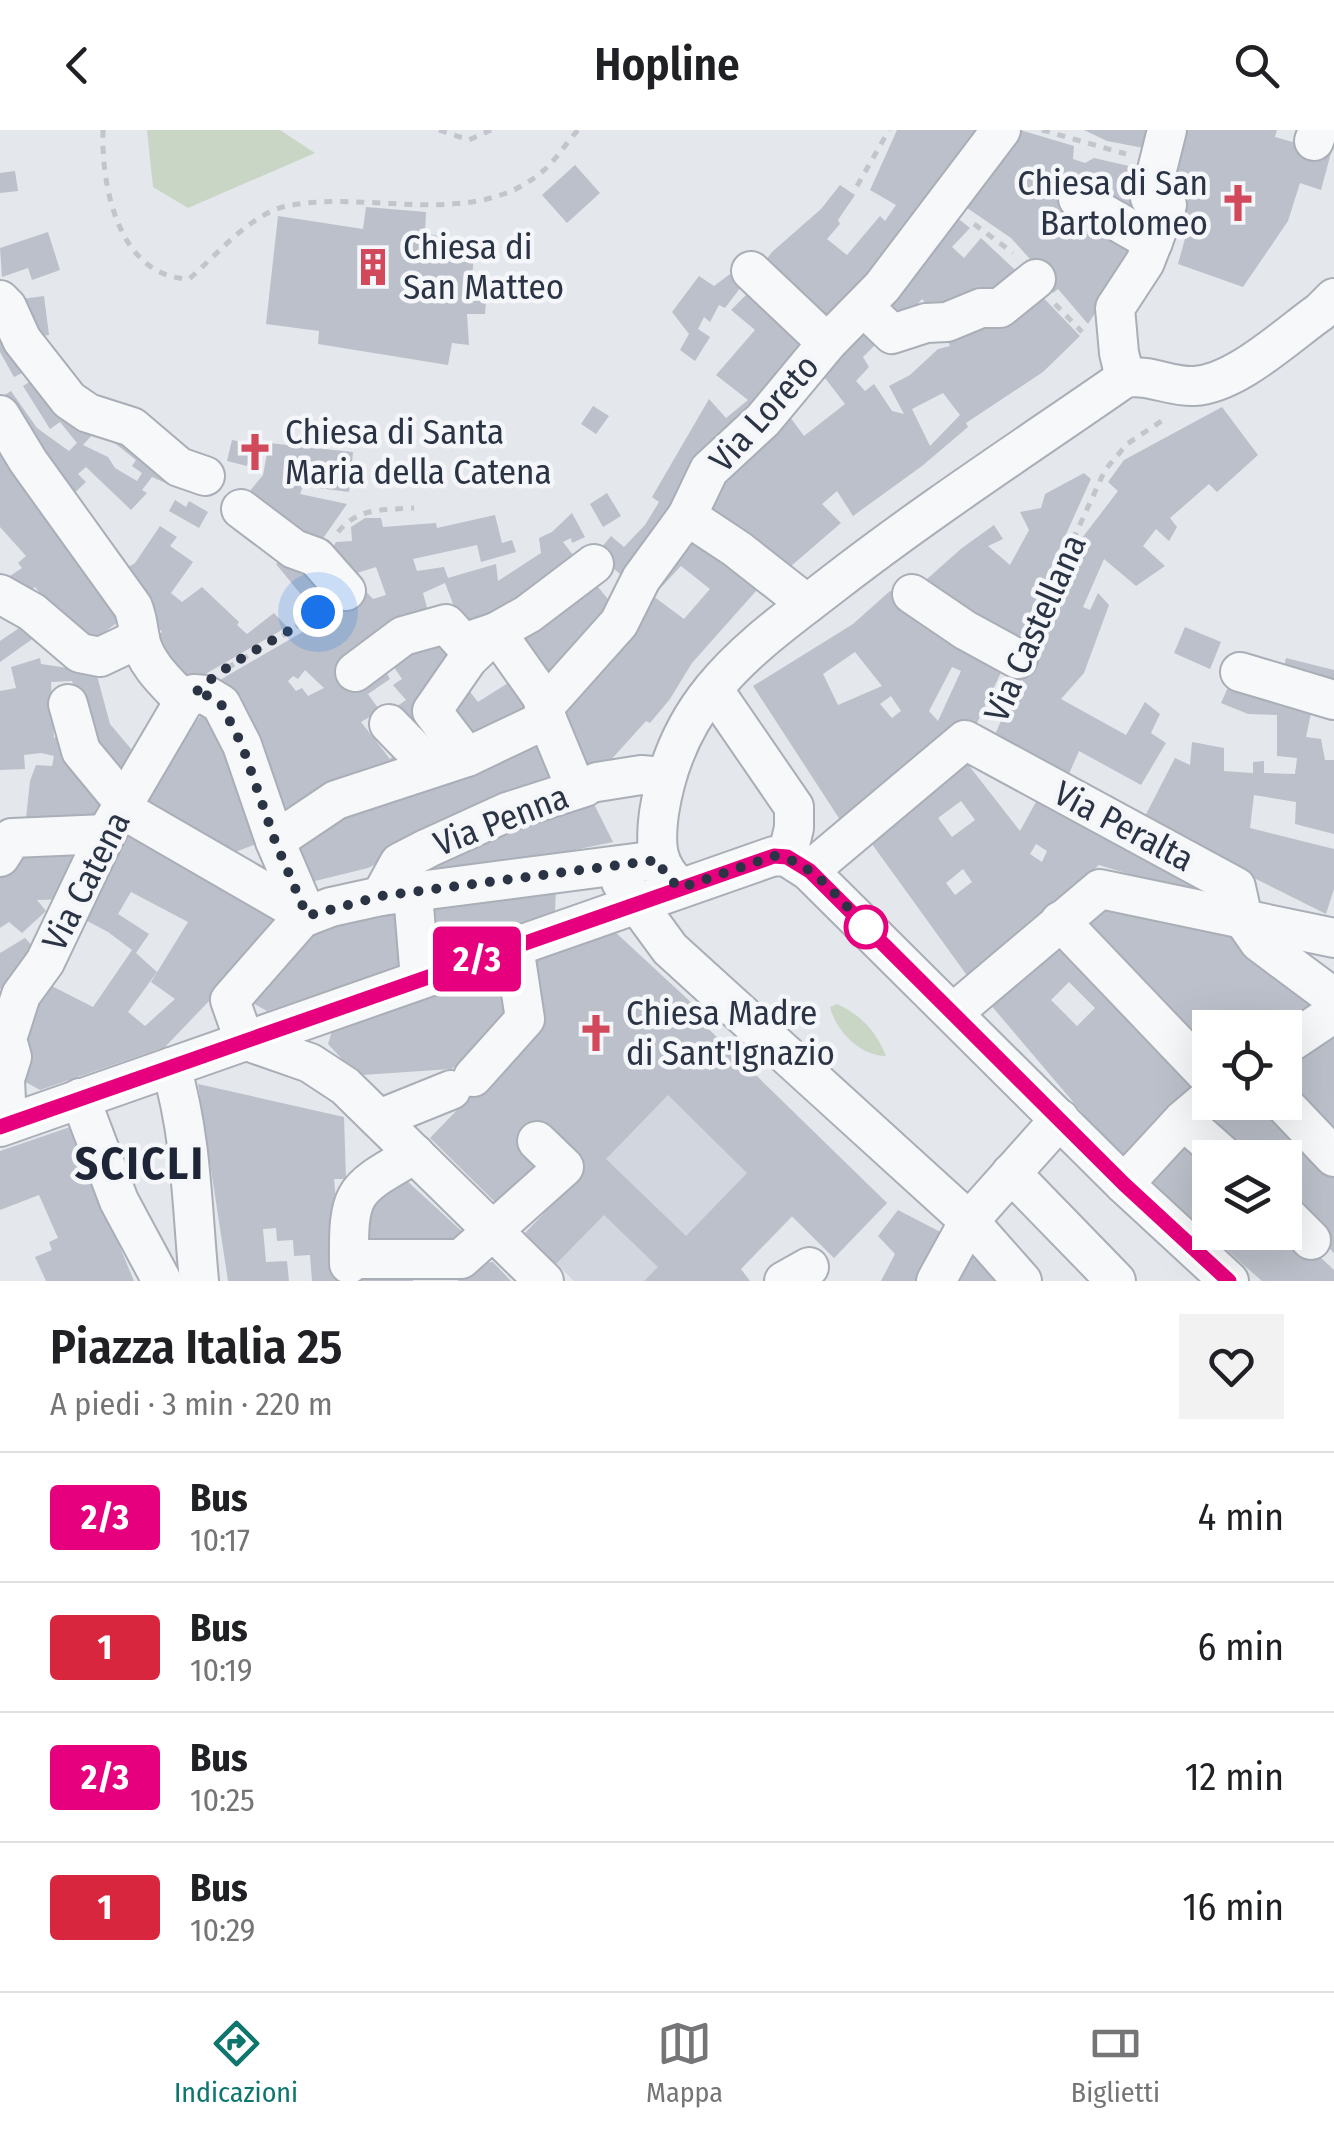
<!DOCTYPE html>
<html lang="it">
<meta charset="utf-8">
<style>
:root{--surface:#fff;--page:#f2f2f2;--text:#202124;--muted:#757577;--line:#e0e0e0;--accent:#0f766e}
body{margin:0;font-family:"Fira Sans Condensed",sans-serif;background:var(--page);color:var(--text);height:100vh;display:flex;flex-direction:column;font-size:38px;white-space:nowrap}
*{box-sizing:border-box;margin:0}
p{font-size:32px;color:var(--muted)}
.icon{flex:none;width:55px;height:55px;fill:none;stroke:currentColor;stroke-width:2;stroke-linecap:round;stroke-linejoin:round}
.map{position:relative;height:1151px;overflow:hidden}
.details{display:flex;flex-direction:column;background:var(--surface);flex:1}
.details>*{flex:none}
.badge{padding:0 20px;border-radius:8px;font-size:35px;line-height:65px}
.tools{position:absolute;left:1192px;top:880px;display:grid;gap:20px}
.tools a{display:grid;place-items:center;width:110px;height:110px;border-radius:0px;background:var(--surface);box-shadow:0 10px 40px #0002;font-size:50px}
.you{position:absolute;width:50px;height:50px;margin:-25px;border:8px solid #fff;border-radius:50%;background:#1a73e8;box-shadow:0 0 0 15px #1a73e833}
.map>.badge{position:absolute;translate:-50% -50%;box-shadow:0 0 0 5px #fff}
.round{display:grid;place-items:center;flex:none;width:105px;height:105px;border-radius:0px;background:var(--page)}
.overview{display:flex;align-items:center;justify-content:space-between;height:170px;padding:0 50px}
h1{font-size:48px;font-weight:600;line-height:75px}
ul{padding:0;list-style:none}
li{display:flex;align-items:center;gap:30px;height:130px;padding:0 50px;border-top:2px solid var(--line)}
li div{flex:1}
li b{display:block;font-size:38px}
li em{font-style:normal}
li .badge{min-width:110px;font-weight:700;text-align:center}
header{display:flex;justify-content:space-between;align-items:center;height:130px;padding:0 50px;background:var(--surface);font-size:45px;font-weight:600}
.dock{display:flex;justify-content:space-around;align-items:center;height:140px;border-top:2px solid var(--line);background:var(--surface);font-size:28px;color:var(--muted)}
.dock a{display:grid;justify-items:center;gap:5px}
.dock .active{color:var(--accent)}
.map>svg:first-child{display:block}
</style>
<header><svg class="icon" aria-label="back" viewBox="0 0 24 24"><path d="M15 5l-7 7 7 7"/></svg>Hopline<svg class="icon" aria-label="search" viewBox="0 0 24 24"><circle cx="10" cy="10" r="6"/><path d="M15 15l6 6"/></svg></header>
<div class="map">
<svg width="1334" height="1151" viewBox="0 0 1334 1151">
<rect width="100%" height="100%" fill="#e4e7ec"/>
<path fill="#d2d6de" d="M690 881 887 1073 834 1128 792 1087 729 1151H574L525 1103 582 1044 556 1020Z"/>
<g fill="#c9d6c5">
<path d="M147 0H280L315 23 188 78 153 57Z"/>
<path d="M837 874C861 885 876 901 886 926 860 926 836 901 830 877Z"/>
</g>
<g fill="#bbc0ca" fill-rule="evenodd">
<path d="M897 0H991L826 203 760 138 772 122 821 79 840 55 855 65 838 90 840 94 827 109 847 125 880 86 885 91 896 75 870 60Z"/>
<path d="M1008 0H1020L1074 16 1073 29 1085 33 1094 28 1146 40 1144 97 1124 139 1088 194 1058 159 1053 163 1046 152 1048 149 1011 108 957 71Z"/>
<path d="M1084 0H1156L1154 20 1107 11Z"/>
<path d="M1176 0H1277L1275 7 1331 23 1321 60 1300 53 1288 91 1243 157 1178 134 1189 94 1179 81 1184 65 1159 57Z"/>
<path d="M575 35 600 63 567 93 542 65Z"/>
<path d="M15 41 18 61 0 63V43Z"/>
<path d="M366 77 426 82 425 103 475 115 471 159 487 160 485 184H467L469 215 452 213 448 235 318 214 319 201 266 194 278 86 363 99Z"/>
<path d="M955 86 970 98 952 117 964 128 981 108 1027 151 937 186 922 169 899 196 874 177Z"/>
<path d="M48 102 60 140 32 150 28 138 2 147 0 118Z"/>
<path d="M730 144 744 153 725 178 719 175 710 192 704 187 698 199 710 207 695 231 680 220 689 204 672 182 699 146 714 156Z"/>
<path d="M755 156 816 213 631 453 608 434 611 428 601 418 611 406 624 417 645 395 659 372 652 367 709 269 726 288 748 270 716 245 755 200 731 180Z"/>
<path d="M1033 157 1080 206 1043 242 966 293 968 297 922 336 853 386 837 361 822 374 841 393 783 443 695 381 786 273 795 282 790 287 804 306 845 274 815 235 864 185 883 207 863 227 869 237 856 251 865 261 874 254 892 281 904 284 889 256 910 245 938 219 950 216 945 204ZM943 263 960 285 930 316 912 279Z"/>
<path d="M44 166 49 205 28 208 22 169Z"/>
<path d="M0 189 32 238 14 247 0 222Z"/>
<path d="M38 247 93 304 83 315 108 327 115 338 137 351 142 343 132 336 136 330 107 307 117 295 186 343 177 358 152 347 142 360 147 363 131 380 86 337 78 344 86 352 66 371 0 268 11 261 37 298 69 321 77 313 60 292 50 299 23 256Z"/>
<path d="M593 276 609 286 596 304 581 294Z"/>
<path d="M1222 277 1258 325 1217 362 1209 354 1170 388 1177 397 1169 411 1156 399 1143 416 1165 436 1136 456 1104 429 1083 477 1090 480 1098 463 1109 475 1084 543 1061 569 1126 605 1145 572 1160 584 1151 603 1166 613 1141 655 1079 621 1065 653 989 618 1082 408 1118 361 1108 352 1124 330Z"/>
<path d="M0 300 129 484 84 517 35 457 21 467 1 452 22 438 18 433 26 426 0 397Z"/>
<path d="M232 310 252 314 247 336 227 331Z"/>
<path d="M269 313 353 322 349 362 303 356 300 364 347 374 324 407 307 415 245 367 263 345Z"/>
<path d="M1084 343 1091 349 1015 517 918 457 962 418 994 395 1003 409 988 416 1010 435 1029 400 1020 382 1041 378 1045 364Z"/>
<path d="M607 363 621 386 603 397 590 374Z"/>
<path d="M175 370 186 377 189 371 208 382 199 398 169 381Z"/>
<path d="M572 383 585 407 572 413 571 408 563 412 576 429 525 473 507 475 462 497 445 453 423 463 428 481 382 535 390 549 368 564 380 581 361 592 390 629 404 617 419 636 278 699 213 554 306 500 363 458 373 469 386 465 376 437 344 447 327 426 336 412 352 411 351 397 365 388H381L383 397 436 393 437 398 495 385 502 413 512 410 516 422 481 432 477 415 413 429 417 441 444 437 448 448 496 434 498 451 541 423 539 408 552 402ZM305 540 324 558 308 566 302 558 296 561 288 551 293 546 298 549Z"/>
<path d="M160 396 177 407 170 416 193 432 171 463 182 472 202 457 239 492 237 495 247 504 274 483 287 497 188 554 150 511 162 502 136 470 120 442 135 433Z"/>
<path d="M694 400 764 452 692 533 670 569 650 593 646 591 609 632 582 652 551 581ZM681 436 710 459 684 489 653 466Z"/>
<path d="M295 424 334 460 312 478 276 434Z"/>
<path d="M590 447 607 468 622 479 549 561 515 513Z"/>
<path d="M890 461 1006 532 976 595 971 591 900 656 846 699 753 556 853 494ZM855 522 882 556 838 575 823 544ZM952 537 961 541 938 591 929 581ZM891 566 901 581 892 588 880 574Z"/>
<path d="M31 490 45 500 0 532V511Z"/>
<path d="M1185 497 1221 512 1210 539 1174 523Z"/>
<path d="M449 503 458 622 434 631 387 583 406 570 393 555 402 549 390 531 423 509 429 519Z"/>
<path d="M40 528 41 534 96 542 110 594 143 633 126 660 96 631 80 559H74L72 551 51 552 54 608 66 603 113 668 103 695 25 698 30 651 36 635 52 636 54 626 41 623 24 625 25 639 0 640V561L16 558 11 537Z"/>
<path d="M1286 528 1334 540V563L1281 550Z"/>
<path d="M1233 546 1313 574 1306 607 1321 609 1325 630H1334V704L1295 694 1296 672 1254 665 1250 698 1334 719V759L1326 784 1142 692 1175 628 1190 635 1192 612 1224 618V641L1253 643V632L1264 631V643L1295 644 1297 628 1277 626V585L1248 584 1221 573Z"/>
<path d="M459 548 478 572 508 553 513 561 525 554 538 587 469 619 448 592Z"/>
<path d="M214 582 264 711 220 728 137 672 168 626 203 583Z"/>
<path d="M545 601 566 656 468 690 368 738 307 753 284 714 332 684Z"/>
<path d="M963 628 1020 701 1042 661 1219 766 1148 756 1152 751 1099 735 971 851 864 703ZM961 671 975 690 952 707 938 688ZM1036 714 1047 721 1042 732 1030 724ZM963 739 972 752 955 765 946 753Z"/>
<path d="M588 662 613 712 410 754 405 733Z"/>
<path d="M123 690 285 778 232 847 165 917 40 960 11 944 42 851 93 877 132 820 108 802 78 786ZM131 762 188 792 151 852 175 869 145 896 128 882 157 842 136 823 149 804 118 784Z"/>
<path d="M86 708 72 769 37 770 46 781 22 803 9 792 0 798V732Z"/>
<path d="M556 757 555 784 422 829 417 770Z"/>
<path d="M1101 775 1227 803 1267 828 1329 878 1285 898H1254L1250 893 1241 898 1232 890 1224 898H1210V934L1079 796Z"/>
<path d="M411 779 414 832 267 881 247 870 298 815 334 790Z"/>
<path d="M613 800 695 876 690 881 887 1073 834 1128 792 1086 741 1139 750 1151H644L658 1137 604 1085 556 1134 525 1103 582 1044 531 995 518 1007 544 1033 501 1078 430 1008 507 928 526 832ZM668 965 747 1043 686 1106 606 1029Z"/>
<path d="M1061 807 1203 955 1125 1033 989 873ZM1069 852 1095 878 1077 896 1051 870Z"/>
<path d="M25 808 41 825 29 843 0 859V823Z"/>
<path d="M508 839 514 892 483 924 451 939 362 945 351 939 328 914 332 901Z"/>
<path d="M1334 895V1016L1285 961V924Z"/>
<path d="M198 954 344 987 346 1049H334L342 1134 412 1136 413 1151H312L310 1125 294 1126 293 1110 277 1111 276 1098 263 1099 266 1132 287 1131 289 1151H228Z"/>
<path d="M1218 972H1271L1334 1035V1123L1327 1116 1319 1126 1334 1140V1151H1262L1147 1050 1183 999 1210 1028V1102H1285V1028H1238L1198 988Z"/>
<path d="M70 997 134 1151H46L35 1127 52 1120 49 1112 58 1108 39 1065 0 1080V1021Z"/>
<path d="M406 1050 468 1107 461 1119 364 1121 377 1055Z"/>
<path d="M898 1080 948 1106 924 1151H881L895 1124 878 1106Z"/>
<path d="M965 1117 995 1151H948Z"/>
<path d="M493 1132 511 1151H458L457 1135Z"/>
</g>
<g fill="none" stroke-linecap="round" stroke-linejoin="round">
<g stroke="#a9aeb7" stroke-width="42">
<g id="minor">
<path d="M1314 11 1318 0"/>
<path d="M1078 69 1153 112"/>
<path d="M751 141 827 213"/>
<path d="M0 170 7 177 22 210 69 270 88 283 132 297 179 337 205 346"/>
<path d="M864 177 892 204 926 193 947 192 981 178H1000L1036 149"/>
<path d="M1125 248 1119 223 1115 178 1145 132 1167 75 1150 68 1167 0"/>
<path d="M0 285 28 331 133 477C138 490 138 498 140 509 145 534 168 554 184 571"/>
<path d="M241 379 294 419 316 427 346 461"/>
<path d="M687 386 737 419 807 474"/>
<path d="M0 464 32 482 80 523 100 527 140 508"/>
<path d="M912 464 965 500 1018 529"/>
<path d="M355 542 403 506 446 494 463 513 496 502 542 567 547 589 576 659"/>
<path d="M1240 542 1334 570"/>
<path d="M713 559 794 677V698L787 727"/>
<path d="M68 574 81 621 124 673"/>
<path d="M544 577 619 493 641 449 687 386 709 340 763 290 827 213 882 157 1001 0"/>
<path d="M389 594 432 638"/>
<path d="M467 627 432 581 468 529 496 502 528 484 594 434"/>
<path d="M597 652 641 645 665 647"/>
<path d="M122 679 307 786"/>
<path d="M275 711 336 670 467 627 547 589"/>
<path d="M0 727 12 708 106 704"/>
<path d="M809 741 965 610 1236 757 1243 789 1259 812 1334 868"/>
<path d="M621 752 670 819 969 1091 1022 1151"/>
<path d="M680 757C655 736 655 714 659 683 666 638 684 594 713 559 746 518 792 486 833 454 927 381 1027 316 1125 248 1150 244 1170 257 1194 256 1236 254 1286 206 1320 182L1334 168"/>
<path d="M381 766 399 733 428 718 507 682 585 657"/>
<path d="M414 776 420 849"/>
<path d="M1060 791 1210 948"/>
<path d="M953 883 1100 759 1334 808"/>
<path d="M1285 916 1334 883"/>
<path d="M171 937C192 1008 192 1078 199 1151"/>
<path d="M473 947 525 889 514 816"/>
<path d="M80 968 119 1071 162 1151"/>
<path d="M1282 972 1334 1027"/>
<path d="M379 989 451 960"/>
<path d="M1183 990 1226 1028"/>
<path d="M7 994 5 949 12 927 7 909 21 865 45 832 106 704 184 571 194 564 206 565 221 574 242 615 275 711 307 786"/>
<path d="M0 997 774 726 787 727 809 741 1124 1054 1229 1151"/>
<path d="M1011 1043 1116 1151"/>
<path d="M1124 1054 1183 990 1210 967"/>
<path d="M1285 1084 1311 1110"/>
<path d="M349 1129H461L564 1037 537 1011"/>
<path d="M349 1134C348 1059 353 1060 415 1024"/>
<path d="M544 1151 345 956 310 933 244 910 230 870 302 788 331 777 381 766 658 730"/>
<path d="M784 1151 809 1137"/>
<path d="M936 1151 969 1091 1060 989"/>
</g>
</g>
<g stroke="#c2c5cb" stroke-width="5" stroke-dasharray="8 8" stroke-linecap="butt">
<path d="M103 0C101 57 119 147 189 149 217 125 250 84 287 76 368 59 474 101 543 41 556 30 566 13 578 0"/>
<path d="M439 0 469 10 491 0"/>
<path d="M1042 0 1126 24"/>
<path d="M857 56 889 0"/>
<path d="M974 94 1013 123"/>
<path d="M1055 174 1082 202"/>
<path d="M338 402C359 377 383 380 414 378"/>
<path d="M1033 497 1105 340 1127 314 1166 288"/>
<path d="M227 538 289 502 320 480"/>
<path d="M994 589 1006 558"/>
</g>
<use href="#minor" stroke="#f7f8fa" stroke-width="38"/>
</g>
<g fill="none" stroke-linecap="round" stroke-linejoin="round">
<g stroke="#fff" stroke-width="22">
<path id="line" d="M0 997 774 726 787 727 810 741 1124 1054 1229 1151"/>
</g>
<use href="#line" stroke="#e6007e" stroke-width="15"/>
<path stroke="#2b3445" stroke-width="10" stroke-dasharray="0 18" d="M318 482C277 511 229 530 194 564L206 565 221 574 242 615 275 711 307 786 381 766 658 730 666 746 680 758 774 726C811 729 841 772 866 797"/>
</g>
<defs>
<g id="church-bare" transform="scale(3)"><path d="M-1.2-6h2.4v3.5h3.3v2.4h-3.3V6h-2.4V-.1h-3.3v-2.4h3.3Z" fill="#d1495b" stroke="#f4f6f9" stroke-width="2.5" paint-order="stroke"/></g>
<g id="building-bare" transform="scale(3)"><path d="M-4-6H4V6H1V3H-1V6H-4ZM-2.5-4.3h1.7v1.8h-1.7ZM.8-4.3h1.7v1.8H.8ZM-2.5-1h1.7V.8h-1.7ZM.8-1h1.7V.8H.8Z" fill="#d1495b" stroke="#f4f6f9" stroke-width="2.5" paint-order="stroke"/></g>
</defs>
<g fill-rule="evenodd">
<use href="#church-bare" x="1238" y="73"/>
<use href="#building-bare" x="373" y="137"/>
<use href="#church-bare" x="255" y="322"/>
<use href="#church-bare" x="596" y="903"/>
</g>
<circle fill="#fff" stroke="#e6007e" stroke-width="5" cx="866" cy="797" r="20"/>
<g text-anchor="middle" stroke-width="9" stroke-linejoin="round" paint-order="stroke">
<g font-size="35" fill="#2b3445" stroke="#f4f6f9" text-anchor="start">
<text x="1208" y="65" text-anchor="end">Chiesa di San<tspan x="1208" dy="40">Bartolomeo</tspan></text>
<text x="403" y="129">Chiesa di<tspan x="403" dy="40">San Matteo</tspan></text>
<text x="285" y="314">Chiesa di Santa<tspan x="285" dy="40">Maria della Catena</tspan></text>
<text x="626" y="895">Chiesa Madre<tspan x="626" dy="40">di Sant'Ignazio</tspan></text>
</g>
<g font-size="35" fill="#2b3445" stroke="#f4f6f9">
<text transform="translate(764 283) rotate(-48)" y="12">Via Loreto</text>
<text transform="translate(1035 498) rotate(-66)" y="12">Via Castellana</text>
<text transform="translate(501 690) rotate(-21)" y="12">Via Penna</text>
<text transform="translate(1124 696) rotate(28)" y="12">Via Peralta</text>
<text transform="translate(86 751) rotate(-63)" y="12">Via Catena</text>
</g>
<g font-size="45" font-weight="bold" letter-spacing="2.5" fill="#1d2536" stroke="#f4f6f9">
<text x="140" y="1049">SCICLI</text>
</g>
</g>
</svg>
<div class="tools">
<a><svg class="icon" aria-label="locate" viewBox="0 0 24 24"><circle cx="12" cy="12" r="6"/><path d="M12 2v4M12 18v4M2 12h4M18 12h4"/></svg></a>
<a><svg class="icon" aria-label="layers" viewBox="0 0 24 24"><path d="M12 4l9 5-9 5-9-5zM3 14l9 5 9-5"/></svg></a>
</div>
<div class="you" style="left:318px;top:482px"></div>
<b class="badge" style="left:477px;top:829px;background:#e6007e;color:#fff">2/3</b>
</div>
<section class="details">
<div class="overview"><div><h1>Piazza Italia 25</h1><p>A piedi · 3 min · 220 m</p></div><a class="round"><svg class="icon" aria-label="heart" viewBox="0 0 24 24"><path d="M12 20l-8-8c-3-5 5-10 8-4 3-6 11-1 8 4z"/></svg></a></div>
<ul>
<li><span class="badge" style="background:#e6007e;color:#fff">2/3</span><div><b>Bus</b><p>10:17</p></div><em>4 min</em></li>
<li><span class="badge" style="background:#d7263d;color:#fff">1</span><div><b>Bus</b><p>10:19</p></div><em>6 min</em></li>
<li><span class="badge" style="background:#e6007e;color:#fff">2/3</span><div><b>Bus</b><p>10:25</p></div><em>12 min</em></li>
<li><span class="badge" style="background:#d7263d;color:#fff">1</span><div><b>Bus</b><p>10:29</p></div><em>16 min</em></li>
</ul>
</section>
<nav class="dock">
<a class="active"><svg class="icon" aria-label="directions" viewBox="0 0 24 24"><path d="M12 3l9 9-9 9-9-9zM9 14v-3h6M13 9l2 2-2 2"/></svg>Indicazioni</a>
<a><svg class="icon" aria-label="map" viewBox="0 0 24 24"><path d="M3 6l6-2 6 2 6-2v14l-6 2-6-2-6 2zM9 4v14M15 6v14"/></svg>Mappa</a>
<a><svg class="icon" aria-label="tickets" viewBox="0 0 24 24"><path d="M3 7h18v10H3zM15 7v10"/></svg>Biglietti</a>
</nav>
